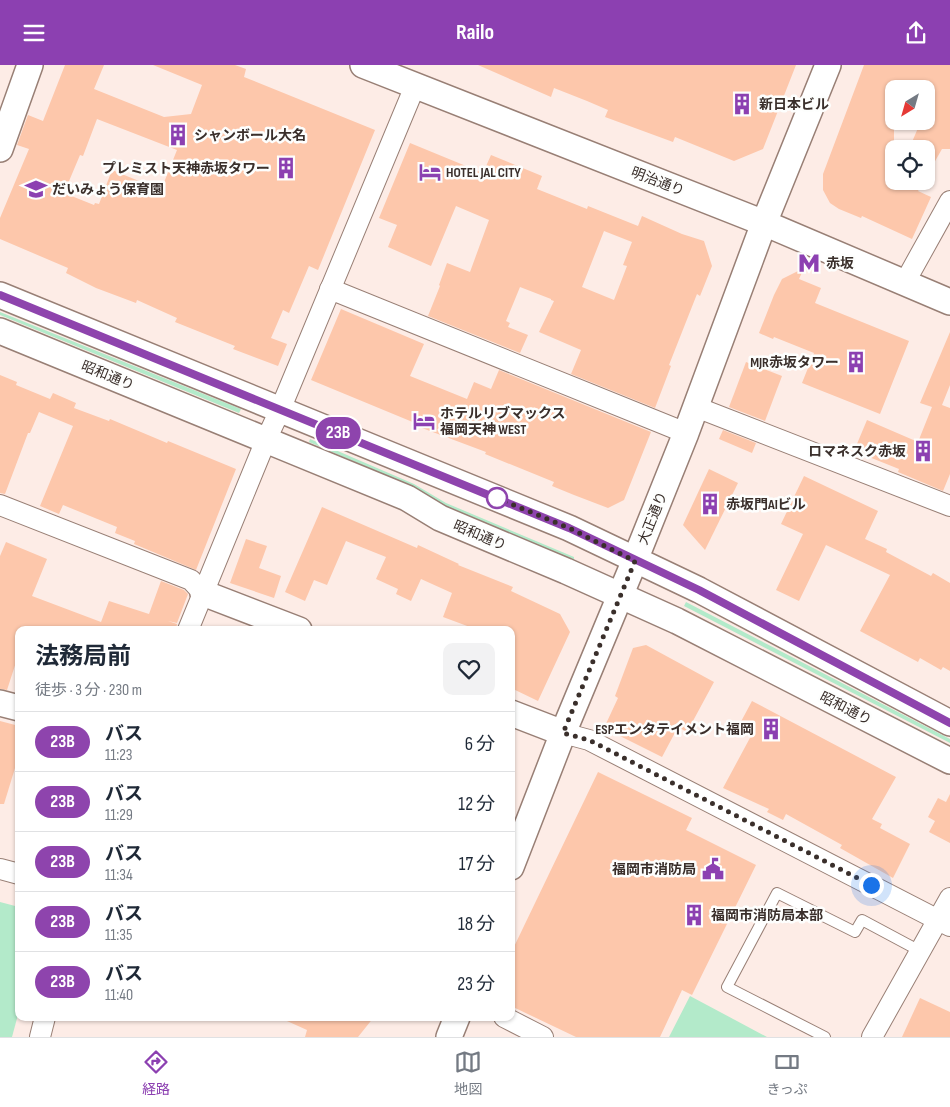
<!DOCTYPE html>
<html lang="ja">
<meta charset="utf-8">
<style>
:root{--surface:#fff;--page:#f2f2f3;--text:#1f2937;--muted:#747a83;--line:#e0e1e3;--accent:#8c40b1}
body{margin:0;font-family:"Sofia Sans Condensed","Noto Sans JP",sans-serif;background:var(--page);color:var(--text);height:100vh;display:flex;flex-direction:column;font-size:19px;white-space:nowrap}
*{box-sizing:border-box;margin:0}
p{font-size:16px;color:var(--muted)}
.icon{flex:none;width:28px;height:28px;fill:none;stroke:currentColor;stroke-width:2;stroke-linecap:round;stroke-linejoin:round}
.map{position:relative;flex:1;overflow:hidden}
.side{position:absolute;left:15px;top:561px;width:500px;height:395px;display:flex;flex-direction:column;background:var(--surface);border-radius:10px;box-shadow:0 1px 4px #0004}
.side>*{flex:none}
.badge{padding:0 10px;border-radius:16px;font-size:18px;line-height:32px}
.needle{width:32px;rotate:217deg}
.tools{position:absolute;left:885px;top:15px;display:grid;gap:10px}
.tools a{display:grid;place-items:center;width:50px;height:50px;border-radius:10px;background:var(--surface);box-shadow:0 1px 4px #0004;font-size:25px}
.you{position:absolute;width:25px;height:25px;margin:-12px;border:4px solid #fff;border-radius:50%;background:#1a73e8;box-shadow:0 0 0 8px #1a73e833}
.map>.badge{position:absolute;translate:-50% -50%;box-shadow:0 0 0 2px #fff}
.round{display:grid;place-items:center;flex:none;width:52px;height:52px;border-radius:10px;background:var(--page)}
.summary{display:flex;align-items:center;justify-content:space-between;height:85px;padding:0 20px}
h1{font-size:24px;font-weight:700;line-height:38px}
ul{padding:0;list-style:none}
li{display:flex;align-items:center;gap:15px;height:60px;padding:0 20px;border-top:1px solid var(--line)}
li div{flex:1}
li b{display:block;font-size:19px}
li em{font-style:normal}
li .badge{min-width:55px;font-weight:700;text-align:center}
header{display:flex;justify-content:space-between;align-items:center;height:65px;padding:0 20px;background:var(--accent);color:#fff;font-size:22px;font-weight:700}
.menu{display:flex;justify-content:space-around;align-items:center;height:70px;border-top:1px solid var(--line);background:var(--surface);font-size:14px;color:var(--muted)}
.menu a{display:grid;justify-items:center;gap:2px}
.menu .active{color:var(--accent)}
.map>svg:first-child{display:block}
</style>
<header><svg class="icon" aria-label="menu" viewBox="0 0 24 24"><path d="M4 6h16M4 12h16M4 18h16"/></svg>Railo<svg class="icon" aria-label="share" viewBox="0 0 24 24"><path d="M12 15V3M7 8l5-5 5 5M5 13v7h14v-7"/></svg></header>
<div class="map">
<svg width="950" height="972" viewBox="0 0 950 972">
<rect width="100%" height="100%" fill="#fdece6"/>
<g fill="#b3eaca">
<path d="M0 247 241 344 239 348 0 250Z"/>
<path d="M310 374 414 419 446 438 574 492V495L446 441 413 422 309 377Z"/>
<path d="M686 537 950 674V678L684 541Z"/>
<path d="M0 837 19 842V946L12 972H0Z"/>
<path d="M690 931 767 972H768H669Z"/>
</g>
<g fill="#fdc7ab" fill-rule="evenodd">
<path d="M65 0H104L94 24 164 52 191 49 202 20 153 0H235L246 4 244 12 375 65 318 205 309 201 289 248 283 245 271 273 287 279 278 301 233 284 235 281 175 257 177 253 137 235 136 238 96 223 66 208 68 203 0 174V153L29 84 17 80 25 58 28 50 43 56ZM97 54 177 85 161 125 112 105 99 139 95 138 94 140 64 128 80 90 83 91Z"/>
<path d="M478 0H796L763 84 734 96 675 72 673 77 605 52 608 45 587 36 554 23 551 32Z"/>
<path d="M864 0H950V84H942L926 112V84H909L921 56H926V24H894V118V116H924L918 126 931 132 912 174 862 151 861 153 839 144 830 138 823 125V109Z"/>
<path d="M410 78 483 108 491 90 542 111 537 124 587 144 588 141 638 161 642 151 682 169 704 176 712 201 700 231 697 229 669 300 671 301 655 343 571 309 581 285 539 267 554 236 551 235V234L520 222 506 256 510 258 508 262 528 270 520 288 428 251 440 221 439 220 447 198 470 207 489 155 456 141 431 201 388 182 397 160 379 153ZM604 166 632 177 623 200 627 201 614 235 582 222Z"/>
<path d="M804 203 799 214 821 223 815 238 909 276 880 349 802 318 814 288 774 272 773 274 759 268 774 230 782 214Z"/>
<path d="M341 244 424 279 410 311 467 334 474 317 491 324 499 305 651 367 624 435 608 443 574 430 552 421 554 417 485 389 486 387 414 360 415 358 311 315Z"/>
<path d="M950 267V320L942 340 950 343V409L943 426 898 407 899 404 854 386 867 355 918 377 932 342 920 338Z"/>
<path d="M746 297 782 311 765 356 729 342Z"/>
<path d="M0 310 17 317 16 320 50 334 53 328 76 338 74 343 109 356 110 354 167 378 168 376 236 404 196 505 134 479 135 476 115 468 117 462 63 440 59 449 40 441 73 361 39 347 30 368H28L5 429 0 428Z"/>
<path d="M723 365 756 378 752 388 719 374Z"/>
<path d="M709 404 738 418 705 485 683 460Z"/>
<path d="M804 411 878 446 865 474 887 484 886 487 931 511 933 508 950 518V606L943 602 941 605 920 593 918 597 860 566 890 510 826 480 799 536 776 525 803 469 781 459Z"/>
<path d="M322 442 417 483 418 480 459 499 458 500 513 522 511 526 560 549 570 567 538 636 511 623V565H478L443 552 452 528 421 514 411 536 396 529 398 524 376 514 386 492 346 476 327 520 314 515 305 536 285 527Z"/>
<path d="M246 474 267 481 259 503 281 511 274 533 230 518Z"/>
<path d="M6 477 47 494 32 531 101 557 109 536 149 549 161 516 184 525 188 529 177 558 168 556 177 559 176 565H19V588L7 625 0 624V491Z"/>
<path d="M646 580 714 617 687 667 678 662 662 692 604 663 618 633 615 631 633 583Z"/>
<path d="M752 636 896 712 872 754 882 759 880 763 910 779 893 813 840 783 842 780 786 749 783 755 767 747 769 744 723 723 751 671 737 664Z"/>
<path d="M0 656 19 661V690L4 739H0Z"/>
<path d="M598 707 692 753 686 765 756 800 692 930 682 925 660 972H576L511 941V888Z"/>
<path d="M950 729V778L929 767 935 756 928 752 938 733 946 737Z"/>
<path d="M920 933 950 947V972H902Z"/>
<path d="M278 952H374L358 972H305L307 965Z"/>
</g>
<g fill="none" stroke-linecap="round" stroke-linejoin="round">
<g stroke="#987f75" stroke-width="12">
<path id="service" d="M825 972 727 922 777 828 855 867 862 855 920 886"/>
</g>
<g stroke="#987f75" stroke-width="22">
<g id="minor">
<path d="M905 217 950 136"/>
<path d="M330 224 686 368"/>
<path d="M696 342 950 441"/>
<path d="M0 440 191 515 203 528"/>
<path d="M188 565 266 375 280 345 415 21"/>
<path d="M563 668 589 675 950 861"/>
<path d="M0 804 19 809"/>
<path d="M504 952 543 972"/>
<path d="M40 972 45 952"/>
<path d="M872 972 950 833"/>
</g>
</g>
<g stroke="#987f75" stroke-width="28">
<g id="tertiary">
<path d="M363 0 764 158 950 237"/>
<path d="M0 84 30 0"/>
<path d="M0 230 569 463 699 525 950 658"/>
<path d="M0 266 407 433 440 453 566 506 677 556 950 696"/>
<path d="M203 528 299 565"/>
<path d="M0 638 19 643"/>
<path d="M511 648 563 668"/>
<path d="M511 802 563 668 635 495 686 368 764 158 828 0"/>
<path d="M449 972 457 952"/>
</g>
</g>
<use href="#service" stroke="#fff" stroke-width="10"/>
<use href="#minor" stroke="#fff" stroke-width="20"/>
<use href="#tertiary" stroke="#fff" stroke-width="25"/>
</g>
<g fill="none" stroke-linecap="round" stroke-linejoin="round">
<g stroke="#fff" stroke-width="11">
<path id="line" d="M0 230 569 463 699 525 950 658"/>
</g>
<use href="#line" stroke="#8e44ad" stroke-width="8"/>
<path stroke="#3a2f2b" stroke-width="5" stroke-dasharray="0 9" d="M497 433 569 463 635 496 563 668 589 675 871 820"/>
</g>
<defs>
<g id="building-bare" transform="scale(1.725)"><path d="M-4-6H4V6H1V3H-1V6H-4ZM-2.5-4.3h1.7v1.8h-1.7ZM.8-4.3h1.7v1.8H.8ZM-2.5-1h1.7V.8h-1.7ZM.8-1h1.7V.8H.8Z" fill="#8c40b1" stroke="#fdfefd" stroke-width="2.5" paint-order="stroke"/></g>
<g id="hotel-bare" transform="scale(1.725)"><path d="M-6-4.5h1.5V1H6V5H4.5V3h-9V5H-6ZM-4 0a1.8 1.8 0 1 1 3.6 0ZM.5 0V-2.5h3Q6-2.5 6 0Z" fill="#8c40b1" stroke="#fdfefd" stroke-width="2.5" paint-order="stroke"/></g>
<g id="school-bare" transform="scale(1.725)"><path d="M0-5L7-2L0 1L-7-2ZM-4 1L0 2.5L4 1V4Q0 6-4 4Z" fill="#8c40b1" stroke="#fdfefd" stroke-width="2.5" paint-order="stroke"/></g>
<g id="metro-bare" transform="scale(1.725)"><path d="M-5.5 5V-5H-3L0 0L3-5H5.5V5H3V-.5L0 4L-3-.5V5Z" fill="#8c40b1" stroke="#fdfefd" stroke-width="2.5" paint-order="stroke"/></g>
<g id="civic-bare" transform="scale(1.725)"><path d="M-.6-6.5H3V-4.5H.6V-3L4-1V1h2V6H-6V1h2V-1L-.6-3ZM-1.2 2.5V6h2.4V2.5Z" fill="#8c40b1" stroke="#fdfefd" stroke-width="2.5" paint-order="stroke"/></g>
</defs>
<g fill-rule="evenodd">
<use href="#building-bare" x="742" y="39"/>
<use href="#building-bare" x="178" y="70"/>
<use href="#building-bare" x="286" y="103"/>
<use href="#hotel-bare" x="430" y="107"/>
<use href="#school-bare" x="36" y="124"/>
<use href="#metro-bare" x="809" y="198"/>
<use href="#building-bare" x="856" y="297"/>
<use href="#hotel-bare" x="424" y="356"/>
<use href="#building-bare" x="923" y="386"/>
<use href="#building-bare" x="710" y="439"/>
<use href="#building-bare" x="771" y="664"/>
<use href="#civic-bare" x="713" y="804"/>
<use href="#building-bare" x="694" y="850"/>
</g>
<circle fill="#fff" stroke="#8e44ad" stroke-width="2.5" cx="497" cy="433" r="10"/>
<g text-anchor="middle" stroke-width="5" stroke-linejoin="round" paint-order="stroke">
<g font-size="14" font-weight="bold" fill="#3a2f2b" stroke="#fdfefd" text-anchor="start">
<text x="759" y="44">新日本ビル</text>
<text x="194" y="75">シャンボール大名</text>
<text x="270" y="108" text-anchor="end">プレミスト天神赤坂タワー</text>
<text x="446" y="112">HOTEL JAL CITY</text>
<text x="52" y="129">だいみょう保育園</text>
<text x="826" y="203">赤坂</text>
<text x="839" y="302" text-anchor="end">MJR赤坂タワー</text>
<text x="440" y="353">ホテルリブマックス<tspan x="440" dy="16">福岡天神 WEST</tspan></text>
<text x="906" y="391" text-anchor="end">ロマネスク赤坂</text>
<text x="726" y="444">赤坂門AIビル</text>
<text x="754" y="669" text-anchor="end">ESPエンタテイメント福岡</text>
<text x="696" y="809" text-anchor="end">福岡市消防局</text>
<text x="711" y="855">福岡市消防局本部</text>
</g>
<g font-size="14" fill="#3a2f2b" stroke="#fdfefd">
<text transform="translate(658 116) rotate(21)" y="5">明治通り</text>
<text transform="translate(108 310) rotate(22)" y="5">昭和通り</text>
<text transform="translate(652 453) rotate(-68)" y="5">大正通り</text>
<text transform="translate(480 470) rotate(23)" y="5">昭和通り</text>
<text transform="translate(846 643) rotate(27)" y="5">昭和通り</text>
</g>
</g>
</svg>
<div class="tools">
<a><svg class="needle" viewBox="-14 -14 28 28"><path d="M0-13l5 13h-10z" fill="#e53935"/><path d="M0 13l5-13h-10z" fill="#747a83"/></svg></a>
<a><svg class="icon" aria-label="locate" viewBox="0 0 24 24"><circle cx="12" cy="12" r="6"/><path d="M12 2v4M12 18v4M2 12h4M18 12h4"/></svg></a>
</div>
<div class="you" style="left:871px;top:820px"></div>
<b class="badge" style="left:338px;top:368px;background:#8e44ad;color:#fff">23B</b>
<section class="side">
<div class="summary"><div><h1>法務局前</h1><p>徒歩 · 3 分 · 230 m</p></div><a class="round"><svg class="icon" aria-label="heart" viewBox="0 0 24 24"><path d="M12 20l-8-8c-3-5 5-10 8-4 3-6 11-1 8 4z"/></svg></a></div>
<ul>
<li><span class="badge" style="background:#8e44ad;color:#fff">23B</span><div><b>バス</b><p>11:23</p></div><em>6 分</em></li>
<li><span class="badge" style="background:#8e44ad;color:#fff">23B</span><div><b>バス</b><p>11:29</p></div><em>12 分</em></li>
<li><span class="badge" style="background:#8e44ad;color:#fff">23B</span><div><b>バス</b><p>11:34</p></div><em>17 分</em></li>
<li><span class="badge" style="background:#8e44ad;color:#fff">23B</span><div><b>バス</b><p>11:35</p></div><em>18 分</em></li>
<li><span class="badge" style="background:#8e44ad;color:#fff">23B</span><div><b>バス</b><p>11:40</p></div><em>23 分</em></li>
</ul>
</section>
</div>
<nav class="menu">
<a class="active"><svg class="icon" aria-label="directions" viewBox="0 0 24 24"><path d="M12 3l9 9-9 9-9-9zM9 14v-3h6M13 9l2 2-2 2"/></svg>経路</a>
<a><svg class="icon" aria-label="map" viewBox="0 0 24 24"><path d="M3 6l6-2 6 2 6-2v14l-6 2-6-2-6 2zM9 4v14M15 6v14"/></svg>地図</a>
<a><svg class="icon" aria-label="tickets" viewBox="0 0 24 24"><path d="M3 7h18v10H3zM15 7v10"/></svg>きっぷ</a>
</nav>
